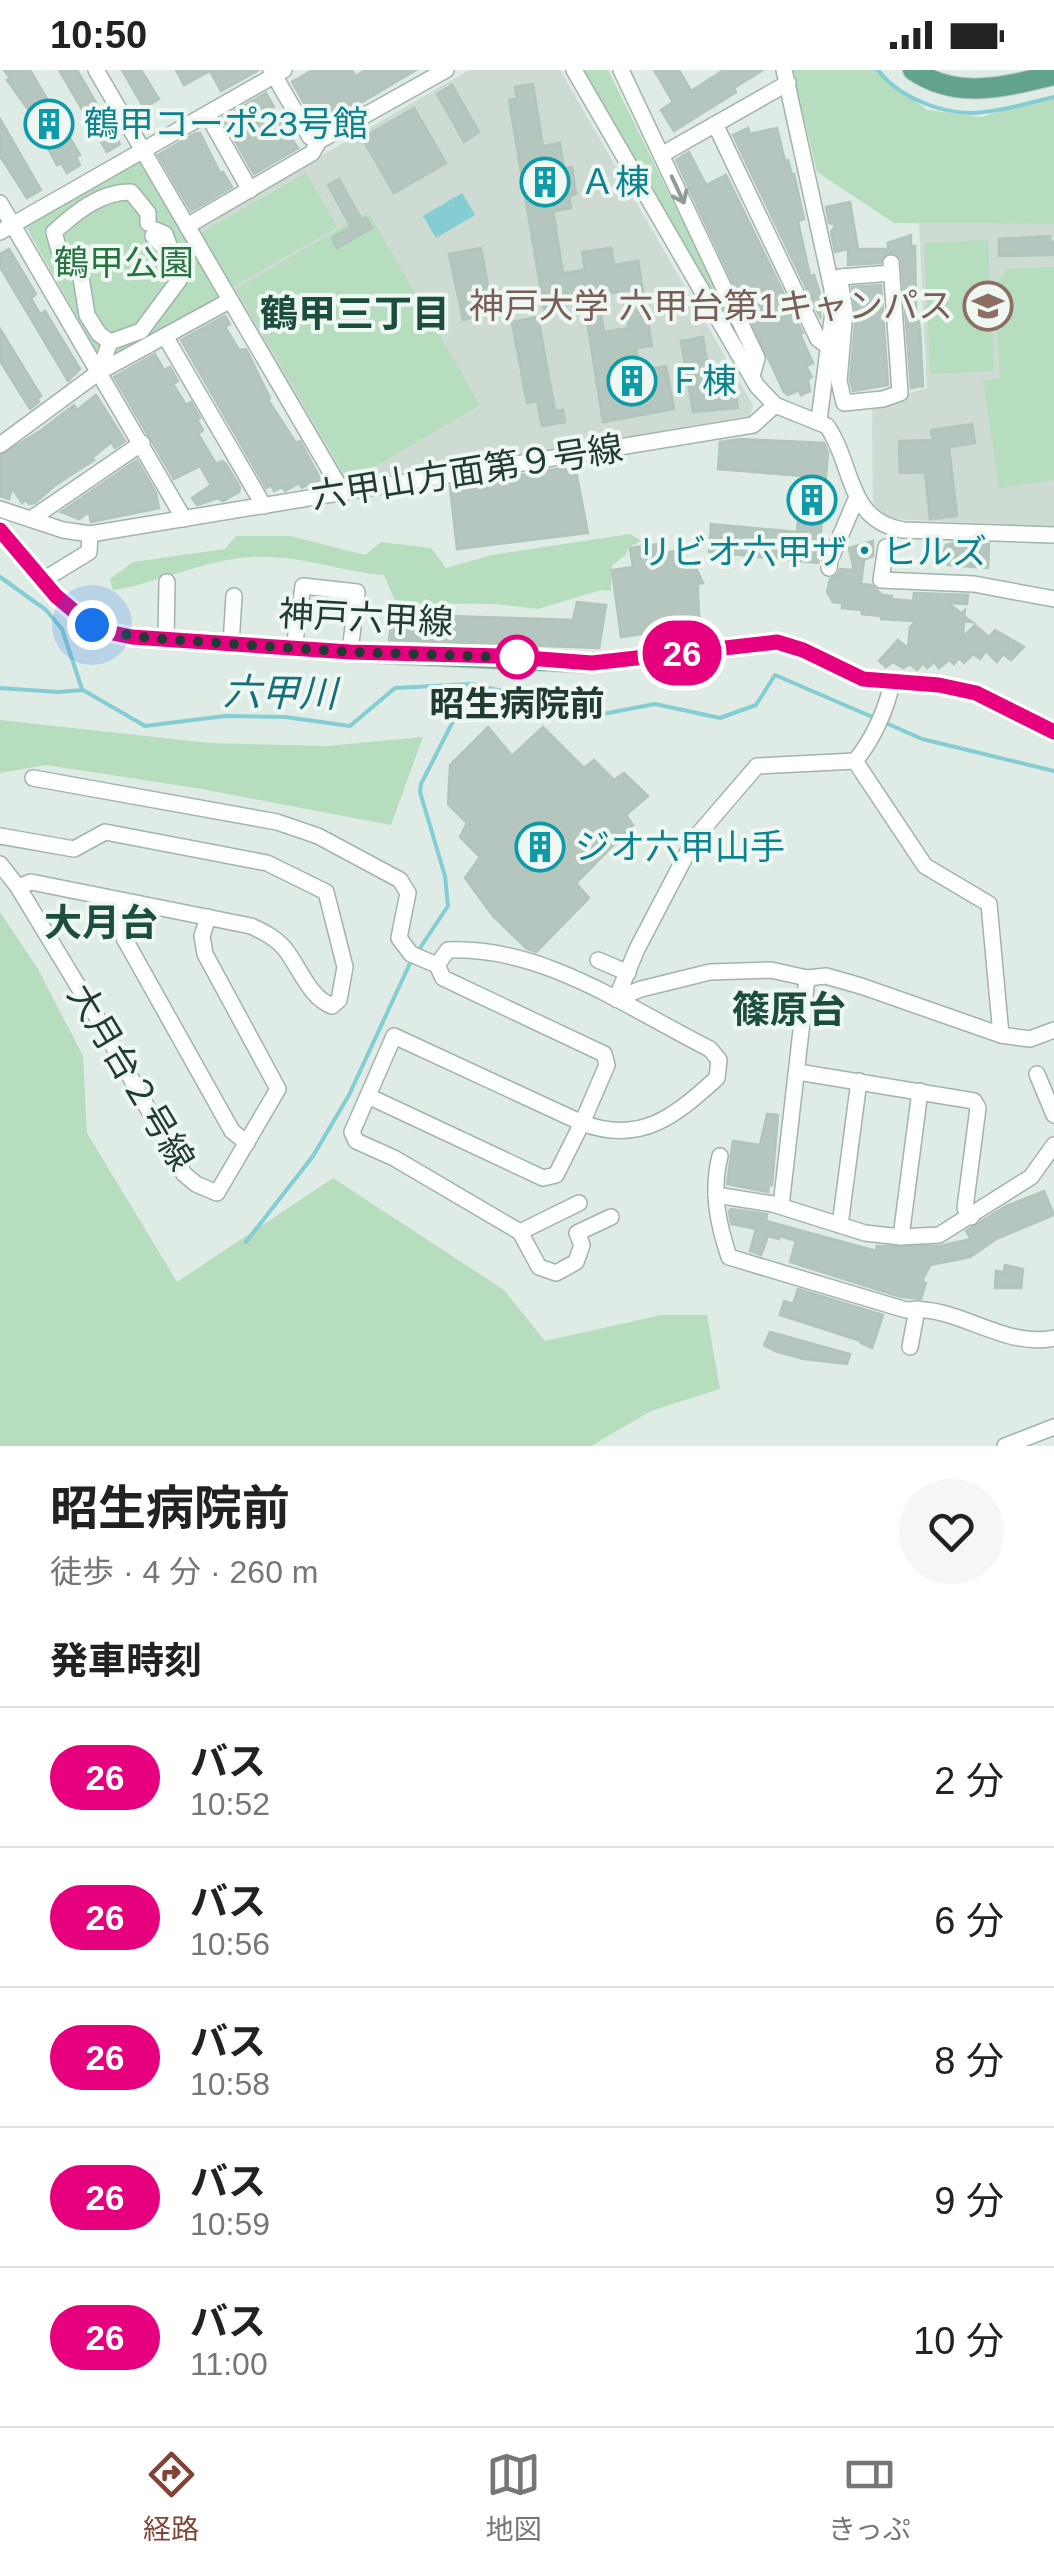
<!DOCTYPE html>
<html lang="ja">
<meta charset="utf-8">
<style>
:root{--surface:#fff;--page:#f6f6f6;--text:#222;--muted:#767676;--line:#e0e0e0;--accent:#824437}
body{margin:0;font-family:Helvetica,"Noto Sans JP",sans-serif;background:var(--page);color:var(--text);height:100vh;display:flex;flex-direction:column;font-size:38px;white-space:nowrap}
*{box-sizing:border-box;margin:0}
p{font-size:32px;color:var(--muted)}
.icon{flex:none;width:55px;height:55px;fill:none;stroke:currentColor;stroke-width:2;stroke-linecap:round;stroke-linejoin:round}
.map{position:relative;height:1376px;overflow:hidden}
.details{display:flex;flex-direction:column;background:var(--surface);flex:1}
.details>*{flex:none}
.badge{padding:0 20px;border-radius:32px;font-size:35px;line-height:65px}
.you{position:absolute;width:50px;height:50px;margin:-25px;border:8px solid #fff;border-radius:50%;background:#1a73e8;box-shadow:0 0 0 15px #1a73e833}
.map>.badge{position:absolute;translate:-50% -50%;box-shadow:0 0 0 5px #fff}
h2{padding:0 50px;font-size:38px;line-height:90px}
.round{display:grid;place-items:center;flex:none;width:105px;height:105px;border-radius:52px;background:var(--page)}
.headline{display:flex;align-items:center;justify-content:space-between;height:170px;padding:0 50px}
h1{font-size:48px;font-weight:700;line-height:75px}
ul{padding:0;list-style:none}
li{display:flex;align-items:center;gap:30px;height:140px;padding:0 50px;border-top:2px solid var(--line)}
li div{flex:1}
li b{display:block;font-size:38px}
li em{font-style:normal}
li .badge{min-width:110px;font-weight:700;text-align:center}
.status{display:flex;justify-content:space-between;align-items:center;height:70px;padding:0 50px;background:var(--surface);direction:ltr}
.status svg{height:28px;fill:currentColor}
.menu{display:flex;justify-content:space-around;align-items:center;height:140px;border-top:2px solid var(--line);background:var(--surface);font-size:28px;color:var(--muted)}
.menu a{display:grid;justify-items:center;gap:5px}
.menu .selected{color:var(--accent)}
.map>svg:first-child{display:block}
</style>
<div class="status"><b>10:50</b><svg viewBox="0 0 49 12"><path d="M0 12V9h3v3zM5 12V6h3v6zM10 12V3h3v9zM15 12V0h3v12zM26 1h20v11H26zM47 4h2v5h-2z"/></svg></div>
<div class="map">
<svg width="1054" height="1376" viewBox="0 0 1054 1376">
<rect width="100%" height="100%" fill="#dfebe5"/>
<g fill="#cddbd3">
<path d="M469 0H560L753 335 750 346 347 414 341 411 197 162 200 156Z"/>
<path d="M919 153 1054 154V457L894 449 883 445 873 433 872 334 927 318Z"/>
</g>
<g fill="#b6ddbe">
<path d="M581 0H608L747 282Z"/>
<path d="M792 0H876L927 40 981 47 1054 27V154L894 153 817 102Z"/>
<path d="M138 91 146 95 221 226 110 289 99 286 25 155Z"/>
<path d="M306 103 337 157 232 217 201 163Z"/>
<path d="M368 142 480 335 349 412 236 219Z"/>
<path d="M988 170 994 301 930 304 924 173Z"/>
<path d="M1054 197V410L999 418 983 310 1000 309 995 215 1007 199Z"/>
<path d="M630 464 641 471 629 477 625 485 612 496 611 521 601 520 538 539 494 534 396 533 384 505C339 501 297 484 251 487 202 490 161 513 113 520L110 509 133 492 225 479 236 466H290L365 485 381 472 431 478 446 498 492 485Z"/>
<path d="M0 650 209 673 327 676 423 667 391 755 196 718 46 695 0 703Z"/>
<path d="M0 842 38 899 83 986 87 1063 177 1212 333 1108 504 1220 545 1271 661 1245H707L720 1319 651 1341 591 1376H0Z"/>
</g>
<path fill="#84cdd3" d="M462 123 475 145 436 168 423 146Z"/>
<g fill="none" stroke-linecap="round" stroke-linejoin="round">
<g stroke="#84cdd3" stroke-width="4">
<path d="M878 0C900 29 948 47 984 42 1008 40 1031 32 1054 27"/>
<path d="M0 507 46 540 62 559 82 619"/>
<path d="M0 618 58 622 83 620 145 656 225 646 285 647 350 656 395 618 472 614 603 644 655 634 720 648 756 635 775 605 877 649"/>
<path d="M886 653 922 669 1054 701"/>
<path d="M418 881 448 836 445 806 420 722 421 714 471 616"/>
<path d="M246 1172 313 1086 349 1025 412 889"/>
</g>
</g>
<g fill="#b4c6bd" stroke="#b1c5bb" stroke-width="2.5" fill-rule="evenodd">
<path d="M4 0H30L80 85 76 87 80 95 67 103 61 93 57 95 39 61 42 59 7 10 10 8Z"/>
<path d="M59 0H77L120 74 107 82Z"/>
<path d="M122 0H141L159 29 144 38Z"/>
<path d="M176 0H259L221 21 210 1 184 15Z"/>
<path d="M313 0H352L355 6 366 0H416L318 58 292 12Z"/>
<path d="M654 0H679L691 21 724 0H763L734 18 736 22 674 61 661 40 673 32Z"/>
<path d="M533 14 543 76 560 73 564 98 572 97 576 124 569 126 571 138 553 141 563 203 585 200 582 182 611 178 614 195 638 191 652 276 636 278 640 301 666 296 674 339 603 352 584 232 544 239 509 30 517 29 515 17ZM622 221 629 258 604 262 598 225Z"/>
<path d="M452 15 479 62 464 72 437 24Z"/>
<path d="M266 23 274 37 272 39 298 78 254 104 222 48Z"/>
<path d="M414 38 446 93 394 123 362 68Z"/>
<path d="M0 49 41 120 27 128 0 86Z"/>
<path d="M748 58 750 64 777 58 785 91 788 90 792 105 794 104 804 149 798 151 810 206 814 205 821 227 818 232 821 249 733 65Z"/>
<path d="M196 63H200L220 103 223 102 232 117 191 141 158 85Z"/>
<path d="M689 82 706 115 726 105 803 263 800 264 813 293 806 296 812 307 808 309 810 321 801 325 799 320 788 325 784 322 775 303 676 90Z"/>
<path d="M339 109 362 150 366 148 372 158 337 178 332 168 351 157 328 115Z"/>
<path d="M850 132 858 179H888V173L911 165V176H915L916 241 920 258 923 316 911 318 901 188 889 182 880 193 848 195V179L835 182 831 162 836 155 829 153 826 137Z"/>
<path d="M1050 166V172H1054V185L999 186V169Z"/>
<path d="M481 178 489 221 472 225 476 247 463 250 449 184Z"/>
<path d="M9 179 36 224 31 228 40 244 45 241 80 299 68 311 0 197V184Z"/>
<path d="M881 215 888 315 853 321 850 310 856 242 852 217Z"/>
<path d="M225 246 230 254 225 257 239 280 246 279 270 328 268 330 296 373 300 371 321 410 311 416 310 413 302 418 299 413 285 421 282 417 274 421 271 415 266 418 181 270Z"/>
<path d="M538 247 555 341 563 340 565 352 542 356 537 331 527 333 512 252Z"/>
<path d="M0 259 41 326 37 329 39 332 30 339 0 291Z"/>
<path d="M703 267 709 303 726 300 728 311 733 310 738 338 693 342 681 271Z"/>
<path d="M155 284 164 300 170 297 178 311 173 314 186 335 191 332 200 348 197 350 203 360 198 364 216 394 222 391 226 394 240 417 239 422 223 431 218 428 197 435 192 428 211 415 200 396 174 409 114 307Z"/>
<path d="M96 325 125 371 115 378 111 372 92 388 94 390 54 416 35 433 29 434 26 430 22 433 12 418 9 429 0 426V386L40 361 74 335 77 340Z"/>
<path d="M972 354 975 373 949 377 957 446 930 449 925 402 900 403 899 371 933 370 931 360Z"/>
<path d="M740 369 824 373 828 383 818 493 709 482 711 454 797 462 802 406 718 399 720 372Z"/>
<path d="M137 390 156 423 159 438 91 452 89 442 79 449 61 442Z"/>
<path d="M575 396 588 463 457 479 450 416Z"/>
<path d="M873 471V486L864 490 861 514 871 515 882 525 892 526 891 529 913 531 914 523 968 525 967 534 948 533 961 543 965 540 964 546 972 552 964 551 963 567 975 555 989 567 995 560 1024 577 1011 590 1003 584 997 592 986 581 980 589 973 584 964 593 959 588 954 594 949 590 939 598 934 592 927 598 923 593 917 600 910 594 903 598 893 592 886 597 879 591 898 570 908 578 910 557 916 551 881 549V546L862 544V540L842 538V533L833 532 827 522 830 509 837 505 840 499 854 500 849 478Z"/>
<path d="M953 473 989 474 988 498 948 495 943 483 946 475Z"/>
<path d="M659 474 660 484 676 481 677 486 681 485 683 497 695 496 703 513 698 514V522L700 567 685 569 684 563 664 564V561L621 567 612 500 633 497 630 478Z"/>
<path d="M577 532 606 535 599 578 389 570 393 544 573 550Z"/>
<path d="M488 657 512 686 543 657 584 698 594 690 614 710 624 703 648 726 626 745 633 755 576 813 589 828 536 882 527 879 493 846 465 808 480 787 460 767 467 753 448 734 450 695Z"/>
<path d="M767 1044 778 1045 772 1115H769L768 1122 727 1114 733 1071 760 1075Z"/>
<path d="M1044 1121 1054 1145 998 1168 970 1187 930 1195 922 1211 926 1213 921 1229 901 1227 790 1192 796 1171 780 1166 779 1169 768 1166 761 1185 750 1181 756 1159 731 1154 729 1141 731 1139 767 1144 766 1151 876 1181 877 1176H940L971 1169 966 1161 1006 1136Z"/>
<path d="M1005 1195 1023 1199 1021 1218H995L996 1201 1004 1202Z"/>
<path d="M798 1219 883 1245 872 1278 861 1273V1271L780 1245 784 1231 793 1234Z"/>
<path d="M770 1262 850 1284 847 1294 804 1289 775 1281 764 1275Z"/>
</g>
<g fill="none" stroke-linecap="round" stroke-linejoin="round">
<g stroke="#a2b3ac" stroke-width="18">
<g id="minor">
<path d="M96 0 343 423"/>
<path d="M271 0 310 67 319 71"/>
<path d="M574 0 757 316 775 335 827 356C854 395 846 450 903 460L1054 465"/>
<path d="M621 0 757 288 752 306"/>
<path d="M784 0 832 219 833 242 819 350"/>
<path d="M207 44 250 120"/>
<path d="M715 54 818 269 829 277"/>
<path d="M661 85 788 13"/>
<path d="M0 133 184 449"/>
<path d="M187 156 312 83 319 71 446 0"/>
<path d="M0 162 284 0"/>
<path d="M840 207 892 203"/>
<path d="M840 211 845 241 839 311 844 333 883 329 900 323 891 193"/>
<path d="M165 266 264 436"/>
<path d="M110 272 141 261 179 210 166 188 169 175 165 164 156 160 153 166 166 180"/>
<path d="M99 302 110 272 99 264 87 245 80 201 59 180 54 162C75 143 101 121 131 122L148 143V153"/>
<path d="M0 375 99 302 229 231"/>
<path d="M0 439 63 460 90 464 753 355 775 335"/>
<path d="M31 449 142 373"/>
<path d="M886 477 881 510 974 514 1054 529"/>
<path d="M829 498 830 490 857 427"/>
<path d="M43 510 89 482 90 464"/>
<path d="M166 570 167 512"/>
<path d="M231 574 234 526"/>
<path d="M294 578 303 516 357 522 350 582"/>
<path d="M855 691 925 796 989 834 1001 965"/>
<path d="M855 691C872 671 887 639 892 612"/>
<path d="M33 708 277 752 318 766 400 810 408 823 399 868 411 884 437 895"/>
<path d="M0 766 74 779 105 762 267 793 326 822 345 897 339 930 332 936C309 927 300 898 285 879 276 868 264 862 251 856L31 812 18 817"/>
<path d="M0 794 18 817 101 954 184 1104 196 1114 217 1123 278 1019 205 884 202 866 208 847"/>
<path d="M126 833 122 852 124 868 232 1061 247 1073"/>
<path d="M598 890 628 903"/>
<path d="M616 929 641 919 710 902 771 900 807 908 826 906 861 916 1001 965 1030 969 1054 960"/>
<path d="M616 929 637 879 695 768 757 696 855 691"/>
<path d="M798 1002 974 1031 978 1038 965 1138 971 1147"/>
<path d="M1037 1004 1054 1045"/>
<path d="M368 1026 543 1108 556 1105 582 1053C641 1075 675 1046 717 1008L719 990 710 979C628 938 543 876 448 880L437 895 443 908 604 984 607 995 582 1053 394 966 352 1062 356 1071 394 1088 520 1162 539 1197 556 1203 576 1192 582 1175 577 1163 611 1147"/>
<path d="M720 1086C711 1121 718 1154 729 1187L906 1240C958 1234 1002 1279 1054 1268"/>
<path d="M716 1125 773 1134 865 1163 901 1167 939 1165 1031 1107 1054 1075"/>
<path d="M781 1136 807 908"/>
<path d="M840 1155 859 1011"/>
<path d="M520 1162 579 1133"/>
<path d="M901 1167 920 1021"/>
<path d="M910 1277 917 1239"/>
<path d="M1005 1376 1054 1357"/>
</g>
</g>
<g stroke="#c0c8c6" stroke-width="22">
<g id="major">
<path d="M913 0C958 31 1006 16 1054 5"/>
<path d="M0 460 56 526 81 547 103 561 132 567 350 582 592 593 777 572 803 580 863 609 939 615 976 623 1054 662"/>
</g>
</g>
<use href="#minor" stroke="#fff" stroke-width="15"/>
<use href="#major" stroke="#61a38d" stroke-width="20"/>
</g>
<defs><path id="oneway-shaft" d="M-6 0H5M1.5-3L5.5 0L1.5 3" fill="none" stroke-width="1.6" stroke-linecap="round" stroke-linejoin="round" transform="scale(2.5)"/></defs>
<use stroke="#8f9d98" href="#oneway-shaft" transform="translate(678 120) rotate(65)"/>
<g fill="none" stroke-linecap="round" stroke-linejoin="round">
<g stroke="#fff" stroke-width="22">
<path id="line" d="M0 460 56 526 81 547 103 561 132 567 350 582 501 586 592 593 777 572 803 580 863 609 939 615 976 623 1054 662"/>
</g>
<use href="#line" stroke="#e6007e" stroke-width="15"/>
<path stroke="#1f3b32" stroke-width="10" stroke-dasharray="0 18" d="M92 555 109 562 149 568 350 582 531 588 517 587"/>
</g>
<defs>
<g id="building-ring" transform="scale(2.5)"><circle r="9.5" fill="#eff7f3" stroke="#0f9aa8" stroke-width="1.5"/><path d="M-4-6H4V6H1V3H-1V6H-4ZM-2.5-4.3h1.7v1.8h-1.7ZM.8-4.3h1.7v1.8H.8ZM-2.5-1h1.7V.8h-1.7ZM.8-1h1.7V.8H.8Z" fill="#0f9aa8"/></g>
<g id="university-ring" transform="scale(2.5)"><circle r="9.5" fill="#eff7f3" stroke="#8d6e63" stroke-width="1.5"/><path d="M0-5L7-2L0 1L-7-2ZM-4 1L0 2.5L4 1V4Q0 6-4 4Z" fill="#8d6e63"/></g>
</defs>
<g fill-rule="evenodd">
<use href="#building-ring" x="49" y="54"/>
<use href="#building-ring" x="545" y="112"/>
<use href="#university-ring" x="988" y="236"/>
<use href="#building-ring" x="632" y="311"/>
<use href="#building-ring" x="812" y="430"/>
<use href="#building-ring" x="540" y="777"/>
</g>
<circle fill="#fff" stroke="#e6007e" stroke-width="5" cx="517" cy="587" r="20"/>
<g text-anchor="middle" stroke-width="8" stroke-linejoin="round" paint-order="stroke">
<g font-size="35" fill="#0d838f" stroke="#eff7f3" text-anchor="start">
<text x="84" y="66">鶴甲コーポ23号館</text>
<text x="580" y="124">Ａ棟</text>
<text x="667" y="323">Ｆ棟</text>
<text x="812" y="494" text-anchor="middle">リビオ六甲ザ・ヒルズ</text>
<text x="575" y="789">ジオ六甲山手</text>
</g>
<g font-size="35" fill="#287440" stroke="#eff7f3">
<text x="124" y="205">鶴甲公園</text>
</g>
<g font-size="35" fill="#785e54" stroke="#eff7f3" text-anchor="end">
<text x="953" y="248">神戸大学 六甲台第1キャンパス</text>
</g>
<g font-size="35" fill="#1f3b32" stroke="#eff7f3">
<text transform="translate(467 402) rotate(-9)" y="12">六甲山方面第９号線</text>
<text transform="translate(366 548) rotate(3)" y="12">神戸六甲線</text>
<text transform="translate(131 1007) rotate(59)" y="12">大月台２号線</text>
</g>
<g font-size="35" font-weight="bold" fill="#1f3b32" stroke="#eff7f3">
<text x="517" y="646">昭生病院前</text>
</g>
<g font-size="38" font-weight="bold" fill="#1b4e3e" stroke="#eff7f3">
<text x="355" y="257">鶴甲三丁目</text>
<text x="101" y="866">大月台</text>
<text x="789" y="953">篠原台</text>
</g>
<g font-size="38" font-style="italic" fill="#177079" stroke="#eff7f3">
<text transform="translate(280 623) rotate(1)" y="13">六甲川</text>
</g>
</g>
</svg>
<div class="you" style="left:92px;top:555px"></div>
<b class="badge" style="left:682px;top:583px;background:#e6007e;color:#fff">26</b>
</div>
<section class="details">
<div class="headline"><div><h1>昭生病院前</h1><p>徒歩 · 4 分 · 260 m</p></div><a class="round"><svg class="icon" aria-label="heart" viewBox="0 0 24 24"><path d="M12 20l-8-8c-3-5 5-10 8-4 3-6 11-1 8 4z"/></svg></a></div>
<h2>発車時刻</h2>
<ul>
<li><span class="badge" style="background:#e6007e;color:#fff">26</span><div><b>バス</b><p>10:52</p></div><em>2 分</em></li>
<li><span class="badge" style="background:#e6007e;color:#fff">26</span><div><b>バス</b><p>10:56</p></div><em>6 分</em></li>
<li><span class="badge" style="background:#e6007e;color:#fff">26</span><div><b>バス</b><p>10:58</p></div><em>8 分</em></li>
<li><span class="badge" style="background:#e6007e;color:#fff">26</span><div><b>バス</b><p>10:59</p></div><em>9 分</em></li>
<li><span class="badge" style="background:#e6007e;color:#fff">26</span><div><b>バス</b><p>11:00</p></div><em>10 分</em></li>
</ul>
</section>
<nav class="menu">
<a class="selected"><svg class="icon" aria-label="directions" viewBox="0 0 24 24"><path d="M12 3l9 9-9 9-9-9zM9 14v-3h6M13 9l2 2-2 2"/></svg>経路</a>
<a><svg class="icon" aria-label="map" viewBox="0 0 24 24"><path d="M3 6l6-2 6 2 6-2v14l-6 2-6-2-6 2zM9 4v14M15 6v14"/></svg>地図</a>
<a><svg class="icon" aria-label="tickets" viewBox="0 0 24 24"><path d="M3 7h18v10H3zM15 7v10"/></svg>きっぷ</a>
</nav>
